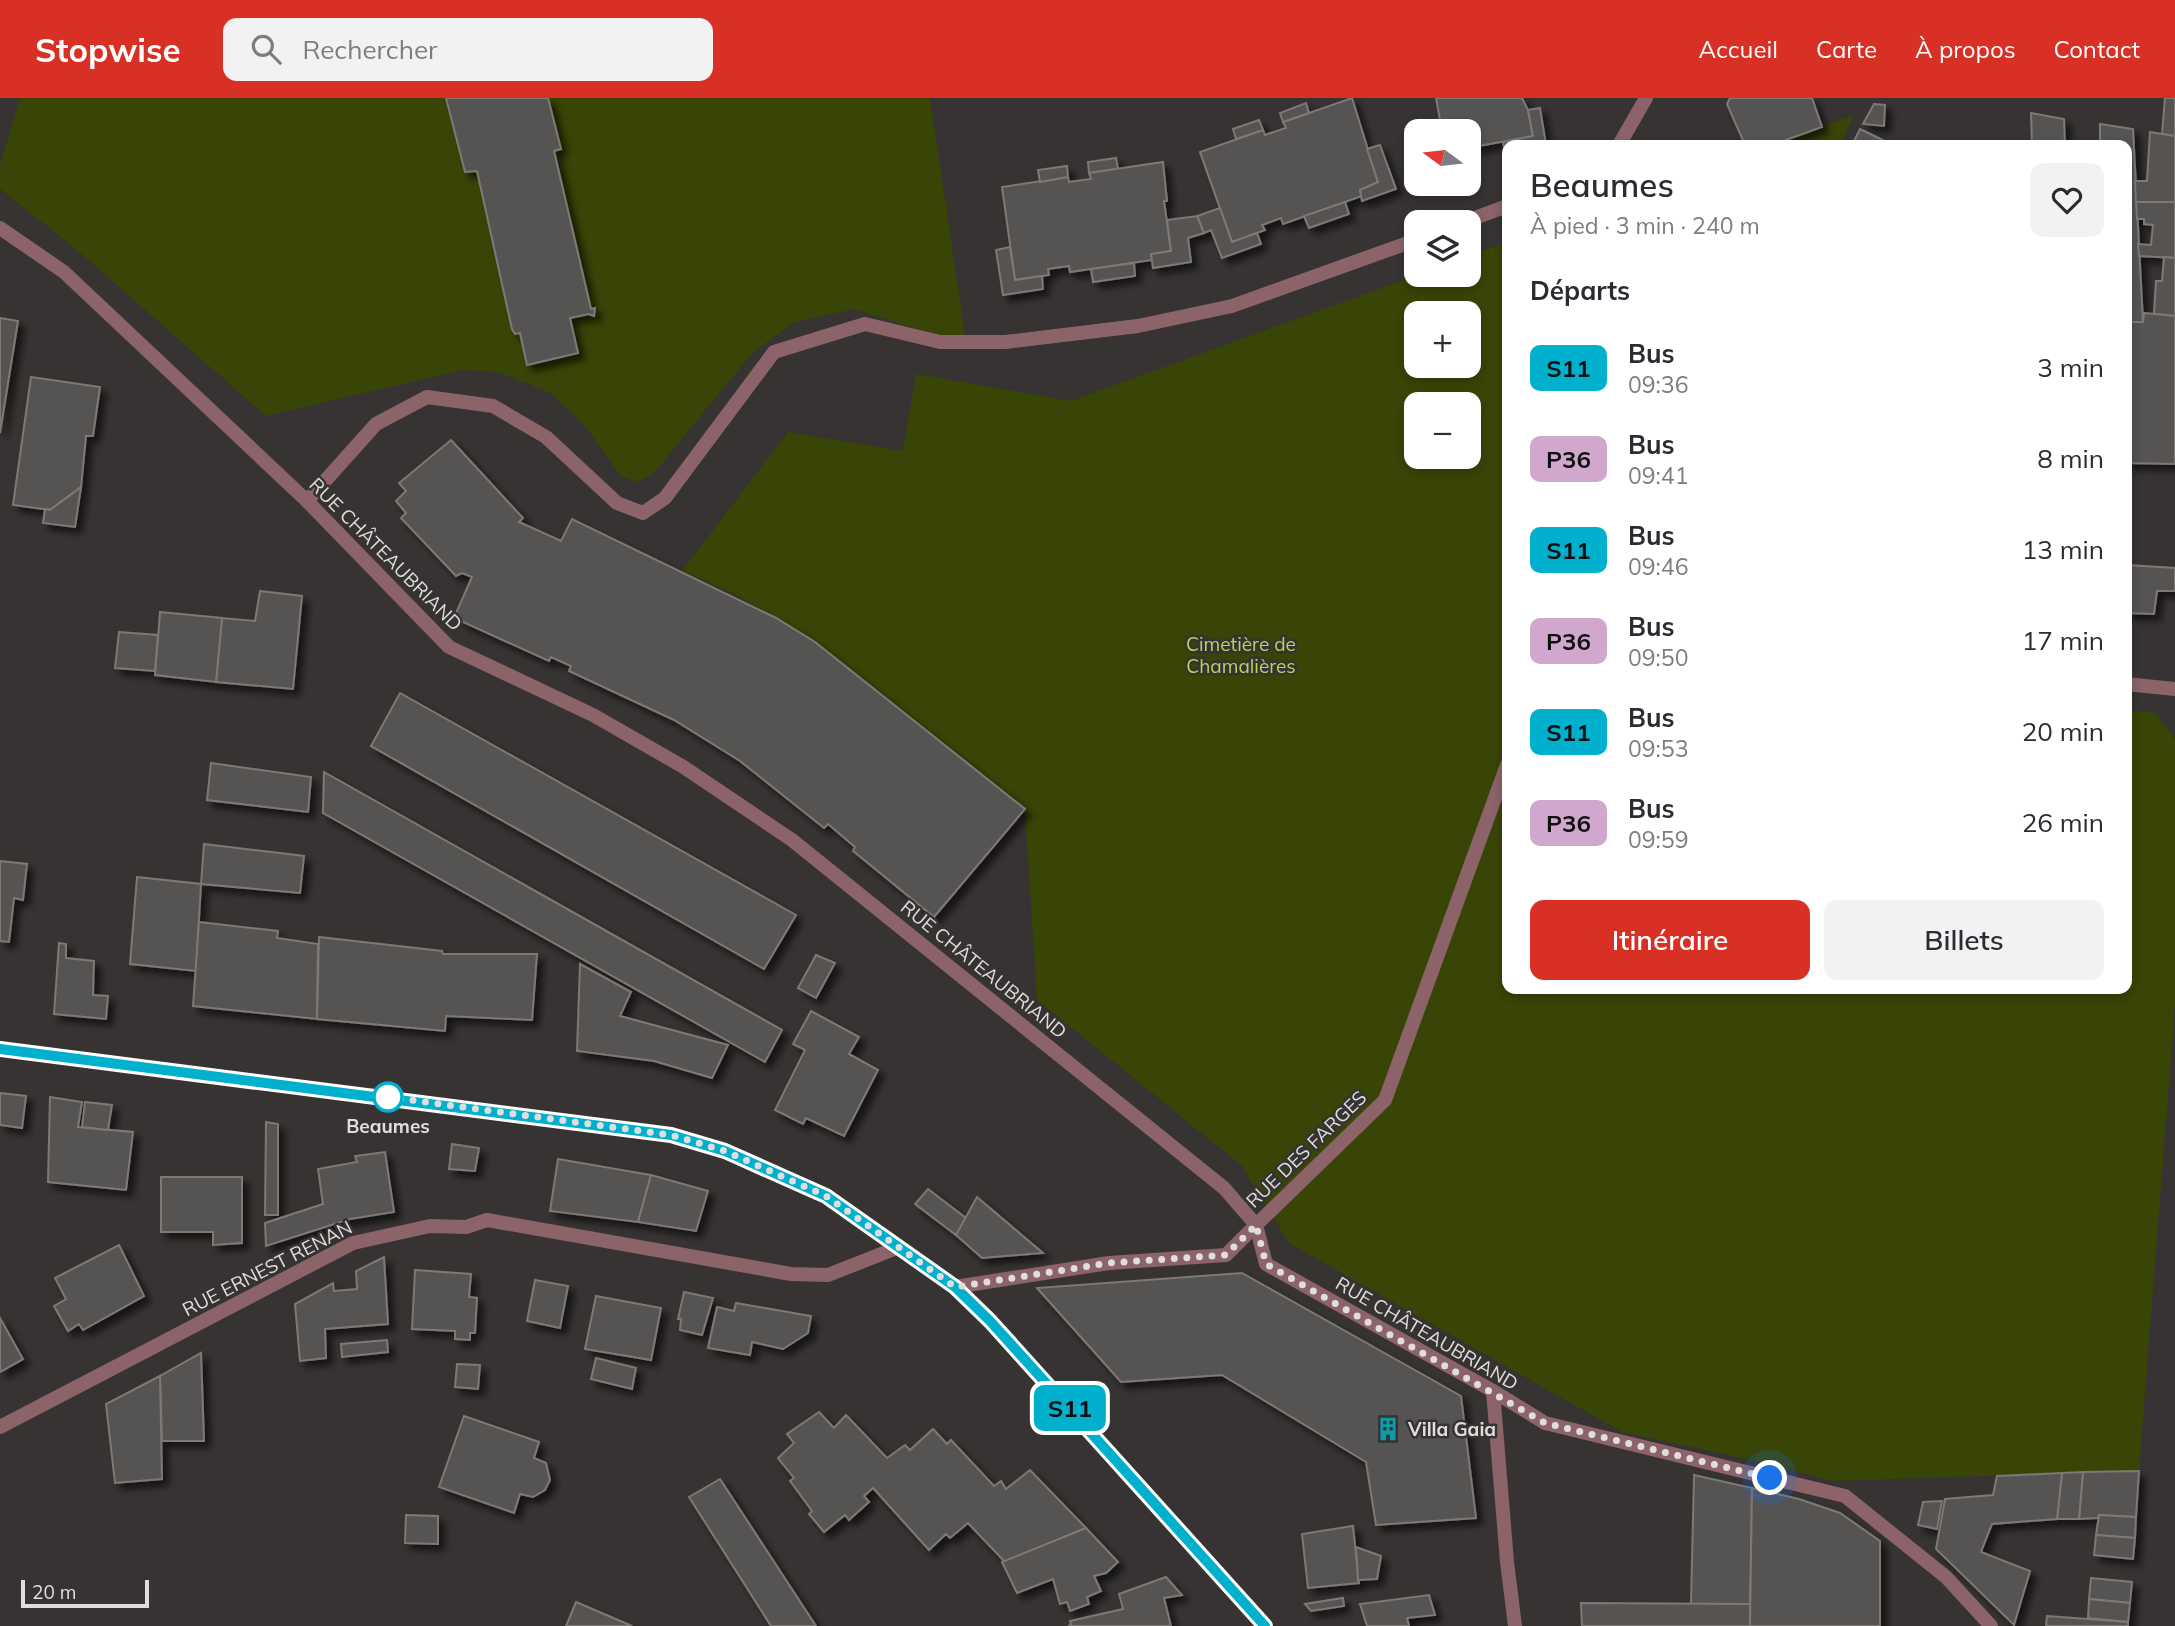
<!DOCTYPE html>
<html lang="fr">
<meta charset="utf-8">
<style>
:root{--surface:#fff;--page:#f2f2f3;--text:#2b2b33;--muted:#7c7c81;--accent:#d93025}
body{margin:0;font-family:Mulish,sans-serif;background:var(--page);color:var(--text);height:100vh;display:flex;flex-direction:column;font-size:26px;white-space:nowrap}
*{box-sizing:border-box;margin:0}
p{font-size:23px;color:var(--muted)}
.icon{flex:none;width:38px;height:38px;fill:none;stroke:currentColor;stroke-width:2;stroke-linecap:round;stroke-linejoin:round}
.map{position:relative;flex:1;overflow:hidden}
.panel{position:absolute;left:1502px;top:42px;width:630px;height:854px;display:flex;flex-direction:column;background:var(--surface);border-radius:14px;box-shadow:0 4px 10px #0003}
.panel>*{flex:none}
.badge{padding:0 14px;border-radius:10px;font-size:24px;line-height:46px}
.needle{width:46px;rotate:285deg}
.buttons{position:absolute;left:1404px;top:21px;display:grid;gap:14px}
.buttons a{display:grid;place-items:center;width:77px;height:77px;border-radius:14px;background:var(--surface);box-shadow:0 4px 10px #0003;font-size:35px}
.scale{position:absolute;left:21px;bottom:18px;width:128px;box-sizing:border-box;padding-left:7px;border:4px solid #e0dedd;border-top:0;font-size:19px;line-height:24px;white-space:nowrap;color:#e0dedd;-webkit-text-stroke:5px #363332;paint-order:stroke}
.you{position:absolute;width:35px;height:35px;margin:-18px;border:5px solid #fff;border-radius:50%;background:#1a73e8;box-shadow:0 0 0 10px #1a73e833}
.map>.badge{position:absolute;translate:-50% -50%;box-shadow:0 0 0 4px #fff}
h2{padding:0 28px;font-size:26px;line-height:63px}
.round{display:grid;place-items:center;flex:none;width:74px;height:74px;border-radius:14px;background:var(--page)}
.head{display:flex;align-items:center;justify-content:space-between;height:119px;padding:0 28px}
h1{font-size:33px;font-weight:600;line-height:52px}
.cta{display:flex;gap:14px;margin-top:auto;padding:14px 28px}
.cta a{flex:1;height:80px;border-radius:14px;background:var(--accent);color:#fff;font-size:28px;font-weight:600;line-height:80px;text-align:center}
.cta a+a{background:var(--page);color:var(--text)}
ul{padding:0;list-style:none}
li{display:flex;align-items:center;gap:21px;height:91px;padding:0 28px}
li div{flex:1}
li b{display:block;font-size:26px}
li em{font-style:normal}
li .badge{min-width:77px;font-weight:700;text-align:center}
header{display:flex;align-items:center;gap:42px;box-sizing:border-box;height:98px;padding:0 35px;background:var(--accent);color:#fff}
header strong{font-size:33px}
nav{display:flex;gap:38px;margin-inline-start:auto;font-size:24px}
.search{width:490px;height:63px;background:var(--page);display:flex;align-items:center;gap:18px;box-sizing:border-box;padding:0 24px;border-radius:14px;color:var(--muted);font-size:26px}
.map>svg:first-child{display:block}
</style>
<header>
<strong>Stopwise</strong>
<div class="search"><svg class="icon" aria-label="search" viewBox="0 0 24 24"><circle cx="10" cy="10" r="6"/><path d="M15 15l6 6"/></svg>Rechercher</div>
<nav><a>Accueil</a><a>Carte</a><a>À propos</a><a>Contact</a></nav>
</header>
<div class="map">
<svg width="2175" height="1528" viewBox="0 0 2175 1528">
<defs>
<filter id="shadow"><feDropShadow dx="6" dy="6" stdDeviation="3.5" flood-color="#0009"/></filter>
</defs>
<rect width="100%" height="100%" fill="#363332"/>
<g fill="#394407" fill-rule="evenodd">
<path d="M20 0H930L965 237 939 238 854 211 795 224 753 254 653 376 636 384 621 378 587 330 551 295 499 274 462 272 266 318 78 153 0 91V67Z"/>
<path d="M1854 17 1840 47H1772Z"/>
<path d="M1507 144V891H2126V612L2155 615 2175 641V907L2139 1373 1831 1383 1766 1365 1622 1334 1289 1145 1241 1067 1037 902 1025 711 815 544 731 495 682 473 788 334 903 353 916 276 1071 303 1417 177H1468V158ZM1416 215H1468V268H1416ZM1416 306H1468V359H1416Z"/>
</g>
<g fill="#565352" stroke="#7c7977" stroke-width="2" filter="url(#shadow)">
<path d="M446 0H548L561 51 554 53 591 211 595 210 594 218 589 216 570 220 578 255 527 267 520 235 515 236 512 231 477 73 465 74Z"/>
<path d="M1352 0 1378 84 1360 92 1362 98 1283 126 1281 120 1262 127 1265 132 1232 144 1200 54 1263 32 1265 37 1286 30 1283 24Z"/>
<path d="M1436 0H1522L1528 12 1533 38 1468 50V33H1442Z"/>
<path d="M1730 0H1812L1822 29 1772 47H1745L1727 6Z"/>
<path d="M2165 0H2175V38L2162 36Z"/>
<path d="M1306 5 1309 15 1283 24 1280 15Z"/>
<path d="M1874 6 1885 7 1884 28 1863 26Z"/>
<path d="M1540 10 1546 47H1507L1506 59 1503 44 1533 38 1528 12Z"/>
<path d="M2031 15 2064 21 2065 47H2032Z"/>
<path d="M1259 22 1263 32 1236 41 1233 31Z"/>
<path d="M2100 26 2133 31 2143 224H2126V47H2100Z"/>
<path d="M1860 31 1893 47H1852Z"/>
<path d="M2150 34 2175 38V104H2136L2135 83H2147Z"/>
<path d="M1380 47 1396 91 1362 103 1360 92 1378 84 1367 51Z"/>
<path d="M1116 60 1118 71 1089 75 1088 64Z"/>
<path d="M1163 64 1167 103H1164L1171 153 1151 156 1152 162 1070 174 1069 168 1048 171 1049 177 1015 182 1002 89 1068 79 1069 84 1091 81 1089 75Z"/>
<path d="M1067 68 1068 79 1040 84 1038 72Z"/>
<path d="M1345 104 1349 116 1309 130 1304 118Z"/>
<path d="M2136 104H2175V160L2139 158 2138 146 2151 147 2153 127 2144 126V121H2137Z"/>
<path d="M1220 110 1232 144 1257 135 1261 146 1222 160 1211 132 1204 135 1197 118Z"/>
<path d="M1197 118 1204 135 1188 140 1191 164 1153 170 1151 156 1171 153 1167 122Z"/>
<path d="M1010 149 1015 182 1042 178 1043 191 1003 197 996 152Z"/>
<path d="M2164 159 2175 160V218L2154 216 2156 183H2162Z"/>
<path d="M1134 165 1135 178 1093 184 1091 171Z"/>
<path d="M2144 215 2175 218V366L2126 365V224H2143Z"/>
<path d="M0 220 18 223 0 335Z"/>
<path d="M31 279 100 289 93 338H86L81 389 50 412 13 407Z"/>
<path d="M451 342 523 420 519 424 561 443 572 421 776 520 815 544 1025 711 934 819 853 753 855 749 828 726 824 730 740 663 674 622 569 573 571 568 551 559 549 563 463 524 456 515 472 479 462 475 456 478 401 420 406 415 396 403 406 393 399 385Z"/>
<path d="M81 389 75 429 43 425 45 411 50 412Z"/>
<path d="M2127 467 2175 470V493H2157L2154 516 2126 515Z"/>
<path d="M260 493 302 498 293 591 216 584 222 520 255 523Z"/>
<path d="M160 514 222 520 216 584 155 577Z"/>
<path d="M119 534 158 537 155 573 115 570Z"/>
<path d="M400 595 796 817 764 871 371 648Z"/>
<path d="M211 665 311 679 308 714 207 702Z"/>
<path d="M324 674 782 932 765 964 323 715Z"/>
<path d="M204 746 304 758 300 795 201 786Z"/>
<path d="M0 763 27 766 23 802 14 800 9 844 0 843Z"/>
<path d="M137 779 201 786 196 873 130 866Z"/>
<path d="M199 824 278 833 277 840 318 846 317 921 193 908Z"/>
<path d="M319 839 442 853 443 856H537L532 922 446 918 445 933 317 921Z"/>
<path d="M59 845 66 846V860L94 863 93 897 108 898 106 921 54 916Z"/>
<path d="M816 857 835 865 816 900 798 890Z"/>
<path d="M580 866 631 894 620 918 728 947 712 980 654 963 577 953Z"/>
<path d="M811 913 859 939 849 956 878 972 844 1038 806 1020 803 1026 775 1012 805 952 793 946Z"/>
<path d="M0 995 26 998 22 1030 0 1027Z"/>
<path d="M50 999 82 1004 78 1029 133 1034 126 1092 48 1084Z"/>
<path d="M85 1004 112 1007 108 1032 82 1029Z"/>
<path d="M266 1024 278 1026V1117H265Z"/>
<path d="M452 1046 479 1050 475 1073 449 1071Z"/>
<path d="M385 1054 394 1114 350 1121 266 1148 265 1125 323 1106 318 1071 357 1064 355 1058Z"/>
<path d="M558 1061 651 1077 638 1124 550 1113Z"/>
<path d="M651 1077 708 1093 696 1133 638 1124Z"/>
<path d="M161 1079H242V1145L213 1147V1134H161Z"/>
<path d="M928 1091 966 1120 956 1137 915 1106Z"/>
<path d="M977 1099 1043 1155 982 1160 956 1137Z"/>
<path d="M119 1147 144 1198 83 1232 79 1226 68 1233 54 1208 66 1201 55 1180Z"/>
<path d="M384 1159 388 1226 325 1231 326 1260 300 1263 295 1206 333 1185 334 1193 357 1191 356 1173Z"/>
<path d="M415 1172 471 1176 469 1199 477 1200 475 1235H470V1242L455 1241V1233L412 1231Z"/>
<path d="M1242 1175 1461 1298 1476 1420 1376 1427 1366 1364 1222 1277 1121 1284 1037 1190Z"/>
<path d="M535 1182 568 1188 560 1230 527 1223Z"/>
<path d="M684 1194 713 1200 702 1237 680 1232 681 1221H678Z"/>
<path d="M596 1198 661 1210 651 1262 585 1251Z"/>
<path d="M736 1205 811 1218 808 1235 783 1251 752 1244 750 1257 708 1250 717 1209 734 1213Z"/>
<path d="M0 1220 23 1261 0 1274Z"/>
<path d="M387 1242 388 1254 342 1259 341 1246Z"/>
<path d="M201 1255 204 1343H162L160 1278Z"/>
<path d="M596 1260 636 1270 632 1291 591 1281Z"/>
<path d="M457 1266 480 1267 478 1291 455 1289Z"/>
<path d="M160 1278 162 1381 115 1385 106 1306Z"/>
<path d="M819 1314 834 1330 846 1317 887 1360 905 1347 910 1352 933 1331 947 1346 951 1342 994 1388 1001 1383 1006 1391 1030 1372 1086 1430 1005 1464 968 1425 950 1440 946 1436 929 1452 873 1390 864 1398 869 1404 849 1422 845 1417 824 1434 809 1416 812 1413 790 1383 794 1380 778 1360 794 1345 787 1336Z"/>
<path d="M464 1318 539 1344 534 1360 546 1365 550 1382 545 1392 533 1399 520 1396 514 1415 439 1389Z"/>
<path d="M2139 1373 2136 1419 2099 1417 2098 1420 2079 1421 2083 1374Z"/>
<path d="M2083 1374 2079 1421H2057L2062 1375Z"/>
<path d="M2062 1375 2057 1421 1992 1426 1981 1454 2030 1473 2014 1527 1936 1451 1945 1401 1993 1397 1997 1378Z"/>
<path d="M1694 1377 1752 1390 1750 1506H1691Z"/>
<path d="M720 1381 816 1528H771L689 1399Z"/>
<path d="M1752 1390 1799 1401 1840 1415 1880 1443V1528H1750Z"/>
<path d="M1942 1403 1937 1431 1918 1427 1923 1404Z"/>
<path d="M406 1417 438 1418V1446L405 1445Z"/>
<path d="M2099 1417 2136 1419 2135 1440 2096 1437Z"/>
<path d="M1353 1428 1359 1485 1308 1490 1302 1436Z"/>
<path d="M1086 1430 1118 1464 1106 1475 1094 1478 1101 1493 1087 1499 1089 1506 1070 1513 1067 1504 1060 1506 1053 1481 1017 1495 1002 1464Z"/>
<path d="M2096 1437 2135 1440 2133 1461 2094 1457Z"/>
<path d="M1356 1449 1381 1458 1377 1481 1358 1482Z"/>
<path d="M1166 1479 1182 1497 1164 1500 1171 1528H1068L1071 1527 1070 1523 1123 1511 1119 1496Z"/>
<path d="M2091 1480 2132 1484 2130 1505 2089 1501Z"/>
<path d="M1429 1497 1435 1517 1407 1520 1409 1528H1367L1360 1506Z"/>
<path d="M1343 1500 1344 1508 1311 1513 1305 1506Z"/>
<path d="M2089 1501 2130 1505 2128 1524 2088 1520Z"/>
<path d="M576 1504 632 1528H566Z"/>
<path d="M1581 1505 1750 1506V1528H1582Z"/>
<path d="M2047 1518 2128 1524V1528H2046Z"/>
</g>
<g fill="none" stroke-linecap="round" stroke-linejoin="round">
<g stroke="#8b6368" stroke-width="14">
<path d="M1619 47 1646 0"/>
<path d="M1464 124 1507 108"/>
<path d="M307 403 376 326 427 299 493 308 546 339 617 405 643 415 665 400 774 254 865 226 940 244H1005L1138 228 1232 208 1416 142"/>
<path d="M955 1189 1109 1165 1226 1157 1256 1127"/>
<path d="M1493 1293 1545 1325 1845 1398 1946 1479 1991 1528"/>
</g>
<g stroke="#8b6368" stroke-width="14">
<path d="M0 130 64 174 307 403 449 549 593 617 682 668 792 742 1224 1090 1256 1127 1266 1166 1493 1293 1507 1464 1515 1528"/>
<path d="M2126 586 2175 591"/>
<path d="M1256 1127 1385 1002 1507 667"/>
<path d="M0 1329 353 1145 430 1128 466 1129 487 1122 791 1176 828 1177 899 1149"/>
</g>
<path stroke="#bc7c85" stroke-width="14" d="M0 951 671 1037 725 1053 826 1098 955 1189 990 1223 1265 1528"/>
</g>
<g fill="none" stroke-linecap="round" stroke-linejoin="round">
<g stroke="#fff" stroke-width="16">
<path id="line" d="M0 951 671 1037 725 1053 826 1098 955 1189 990 1223 1265 1528"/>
</g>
<use href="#line" stroke="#00b0cc" stroke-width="10"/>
<path stroke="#e0dedd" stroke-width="7" stroke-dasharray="0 12.6" d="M388 999 671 1037 725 1053 826 1098 955 1189 1109 1165 1226 1157 1256 1127 1266 1166 1545 1325 1770 1380"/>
</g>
<defs>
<g id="building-bare" transform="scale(1.89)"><path d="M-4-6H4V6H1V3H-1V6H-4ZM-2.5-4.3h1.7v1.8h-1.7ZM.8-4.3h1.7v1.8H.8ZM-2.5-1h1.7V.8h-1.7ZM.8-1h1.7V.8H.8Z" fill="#0f9aa8" stroke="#363332" stroke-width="2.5" paint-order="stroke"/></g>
</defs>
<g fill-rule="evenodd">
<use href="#building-bare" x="1388" y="1331"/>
</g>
<circle fill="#fff" stroke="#00b0cc" stroke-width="3.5" cx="388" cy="999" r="14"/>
<g text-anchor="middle" stroke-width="5" stroke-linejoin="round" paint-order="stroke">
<g font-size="19" fill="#e0dedd" stroke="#363332">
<text transform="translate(386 456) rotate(45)" y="7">RUE CHÂTEAUBRIAND</text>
<text transform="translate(984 871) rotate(39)" y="7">RUE CHÂTEAUBRIAND</text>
<text transform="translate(1306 1051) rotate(-44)" y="7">RUE DES FARGES</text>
<text transform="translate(267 1170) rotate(-27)" y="7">RUE ERNEST RENAN</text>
<text transform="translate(1427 1235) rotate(30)" y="7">RUE CHÂTEAUBRIAND</text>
</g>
<g font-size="19" fill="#b9d45c" stroke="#363332">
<text x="1241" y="553">Cimetière de<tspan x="1241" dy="22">Chamalières</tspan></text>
</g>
<g font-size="19" font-weight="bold" fill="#e0dedd" stroke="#363332">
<text x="388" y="1035">Beaumes</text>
</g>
<g font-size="19" font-weight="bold" fill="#e0dedd" stroke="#363332" text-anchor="start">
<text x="1408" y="1338">Villa Gaia</text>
</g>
</g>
</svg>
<div class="buttons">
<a><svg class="needle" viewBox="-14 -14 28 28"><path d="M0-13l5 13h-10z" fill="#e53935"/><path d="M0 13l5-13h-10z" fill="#7c7c81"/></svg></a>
<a><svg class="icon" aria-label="layers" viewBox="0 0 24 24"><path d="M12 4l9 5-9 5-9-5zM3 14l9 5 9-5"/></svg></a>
<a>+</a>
<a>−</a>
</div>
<div class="scale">20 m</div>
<div class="you" style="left:1770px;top:1380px"></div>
<b class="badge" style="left:1070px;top:1310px;background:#00b0cc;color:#111">S11</b>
<section class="panel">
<div class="head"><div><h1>Beaumes</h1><p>À pied · 3 min · 240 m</p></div><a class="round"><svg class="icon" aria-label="heart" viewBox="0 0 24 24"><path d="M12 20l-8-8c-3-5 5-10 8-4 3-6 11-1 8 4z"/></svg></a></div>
<h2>Départs</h2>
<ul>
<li><span class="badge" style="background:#00b0cc;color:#111">S11</span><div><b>Bus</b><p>09:36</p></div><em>3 min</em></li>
<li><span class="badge" style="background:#d1a7ce;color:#111">P36</span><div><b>Bus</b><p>09:41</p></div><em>8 min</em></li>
<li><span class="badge" style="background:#00b0cc;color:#111">S11</span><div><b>Bus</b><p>09:46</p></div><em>13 min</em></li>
<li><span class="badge" style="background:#d1a7ce;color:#111">P36</span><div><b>Bus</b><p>09:50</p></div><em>17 min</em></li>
<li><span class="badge" style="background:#00b0cc;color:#111">S11</span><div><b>Bus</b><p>09:53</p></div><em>20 min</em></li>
<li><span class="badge" style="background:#d1a7ce;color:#111">P36</span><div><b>Bus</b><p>09:59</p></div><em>26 min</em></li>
</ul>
<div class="cta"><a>Itinéraire</a><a>Billets</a></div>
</section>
</div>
